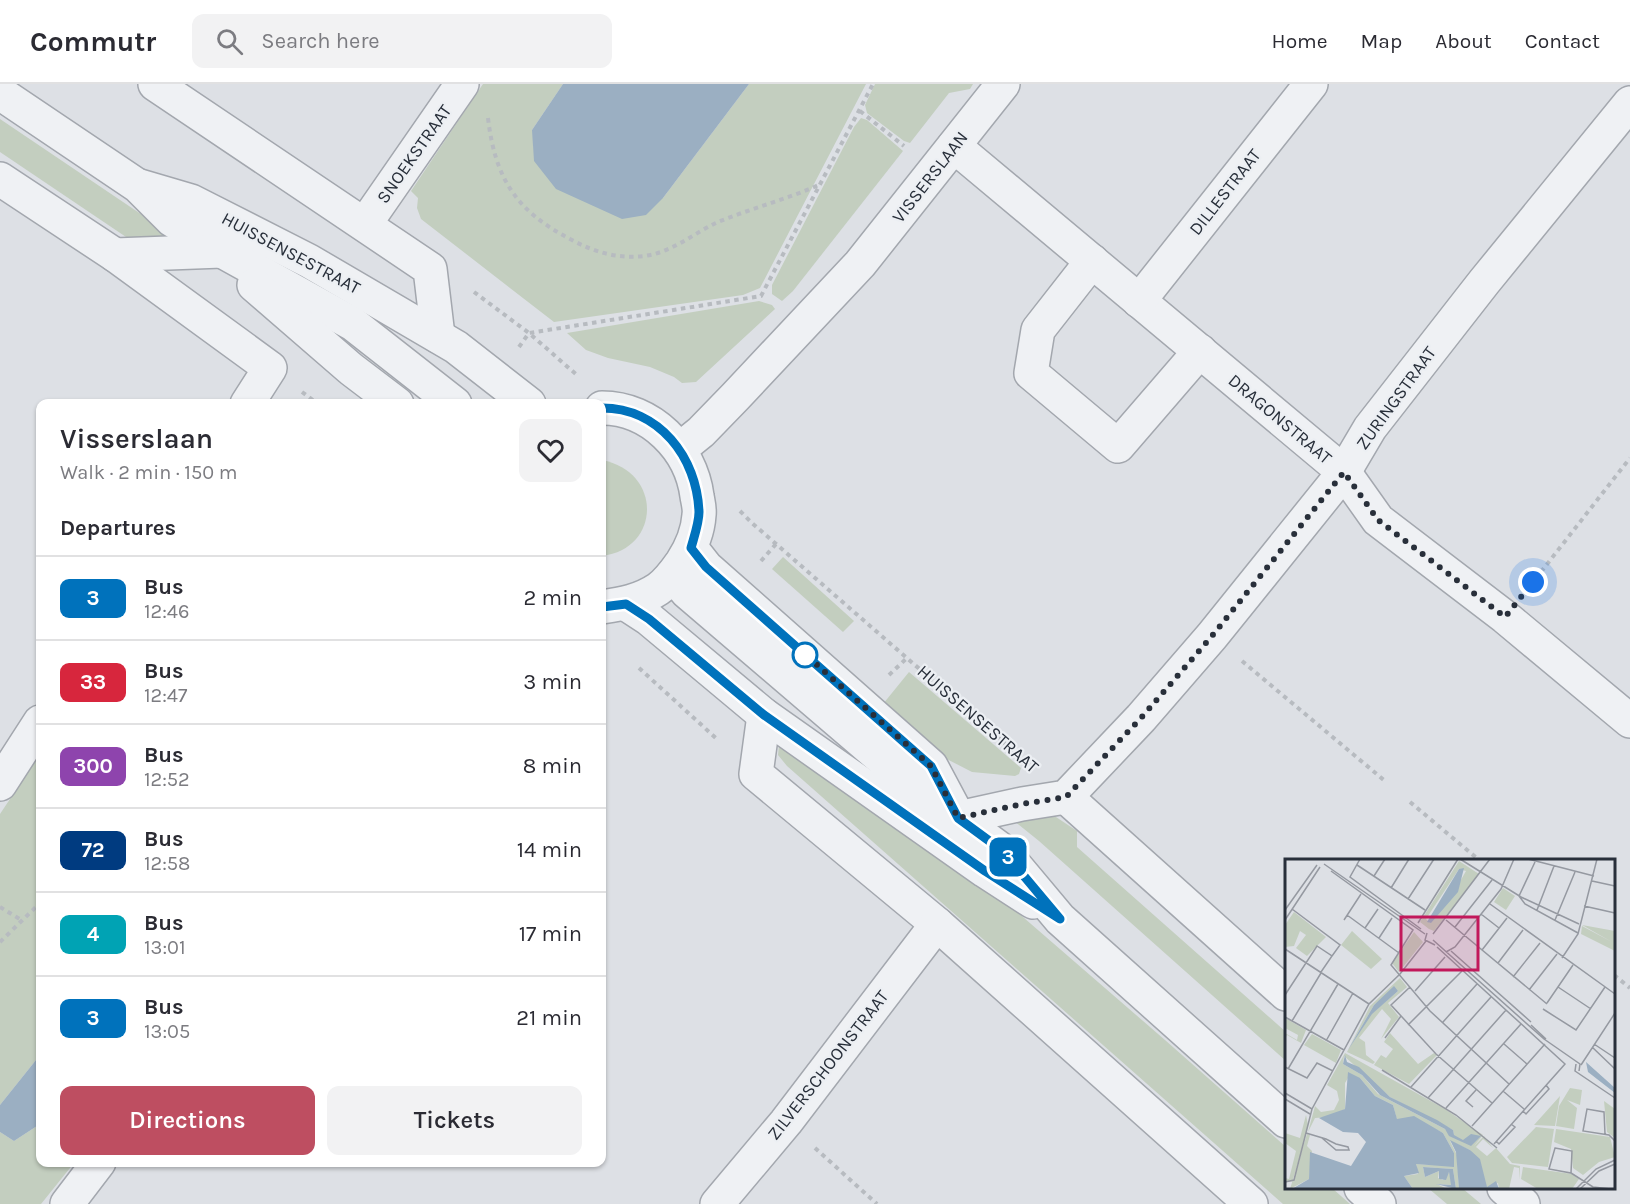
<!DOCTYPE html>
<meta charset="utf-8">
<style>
:root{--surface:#fff;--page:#f2f2f3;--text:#2b2b33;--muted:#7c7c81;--line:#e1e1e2;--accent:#be4e61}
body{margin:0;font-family:Karla,sans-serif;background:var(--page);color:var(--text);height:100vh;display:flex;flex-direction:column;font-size:22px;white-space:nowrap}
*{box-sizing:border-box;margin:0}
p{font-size:20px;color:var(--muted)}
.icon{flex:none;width:33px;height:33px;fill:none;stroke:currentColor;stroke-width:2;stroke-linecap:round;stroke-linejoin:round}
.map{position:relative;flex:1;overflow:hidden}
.side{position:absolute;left:36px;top:315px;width:570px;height:768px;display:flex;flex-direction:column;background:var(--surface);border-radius:12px;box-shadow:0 2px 4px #0004}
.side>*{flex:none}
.badge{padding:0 12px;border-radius:9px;font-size:21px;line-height:39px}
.you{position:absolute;width:30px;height:30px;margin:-15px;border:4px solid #fff;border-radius:50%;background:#1a73e8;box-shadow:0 0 0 9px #1a73e833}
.map>.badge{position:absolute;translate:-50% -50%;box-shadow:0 0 0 3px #fff}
h2{padding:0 24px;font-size:22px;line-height:54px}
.round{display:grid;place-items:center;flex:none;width:63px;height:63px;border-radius:12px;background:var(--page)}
.headline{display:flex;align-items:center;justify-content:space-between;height:102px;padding:0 24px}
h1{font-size:28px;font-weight:600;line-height:45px}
.primary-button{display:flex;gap:12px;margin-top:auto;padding:12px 24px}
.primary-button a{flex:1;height:69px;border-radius:12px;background:var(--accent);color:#fff;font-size:24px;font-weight:600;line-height:69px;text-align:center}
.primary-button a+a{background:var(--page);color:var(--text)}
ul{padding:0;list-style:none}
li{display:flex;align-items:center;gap:18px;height:84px;padding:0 24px;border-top:2px solid var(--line)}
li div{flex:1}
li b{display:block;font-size:22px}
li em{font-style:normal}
li .badge{min-width:66px;font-weight:700;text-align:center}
header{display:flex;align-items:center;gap:36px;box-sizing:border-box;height:84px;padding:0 30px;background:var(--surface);border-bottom:2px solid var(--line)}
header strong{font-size:28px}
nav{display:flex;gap:33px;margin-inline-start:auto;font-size:21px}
.search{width:420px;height:54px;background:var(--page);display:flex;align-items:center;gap:15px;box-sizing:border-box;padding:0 21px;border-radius:12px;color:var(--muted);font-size:22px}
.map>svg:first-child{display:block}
</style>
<header>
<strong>Commutr</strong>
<div class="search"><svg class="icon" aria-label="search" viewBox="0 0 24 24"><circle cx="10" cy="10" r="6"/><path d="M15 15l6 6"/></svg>Search here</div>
<nav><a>Home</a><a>Map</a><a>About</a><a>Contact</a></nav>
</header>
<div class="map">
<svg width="1630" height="1120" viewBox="0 0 1630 1120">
<rect width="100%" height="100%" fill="#dde0e5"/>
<g fill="#c3cebf">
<path d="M483 0H563L532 46 663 114 749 0H866L760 204 743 211 554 238 421 135 417 124 418 114 411 107Z"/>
<path d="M875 0H973L970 5 949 9 910 59 904 57 867 29 865 21Z"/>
<path d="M861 34 867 36 903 67 793 207 782 217 772 210V201L854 43Z"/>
<path d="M0 35 166 147 172 154 132 157 0 68Z"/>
<path d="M759 217 772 221 775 225 696 298 682 299 674 293 650 283 608 274 586 266 567 249Z"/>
<path d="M602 376C663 388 661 465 602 472Z"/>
<path d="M783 473 854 537 843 548 772 485Z"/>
<path d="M909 588 1021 684 1019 690 1015 692 972 688 939 671 883 620Z"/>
<path d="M779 661 994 808 1165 956 1286 1063V1104H1332L1350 1120H1283L787 682 778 671Z"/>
<path d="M40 670V971L0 1021V730Z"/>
<path d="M1050 729 1077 747V763L1286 948V977L1039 757 1014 737Z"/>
<path d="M40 1040V1078L74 1079 41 1120H0V1048L14 1057Z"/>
<path d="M1428 1104H1462L1481 1120H1447Z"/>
</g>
<g fill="#9bafc2">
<path d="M563 0H749L663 114 646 131 622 135 556 105 534 77 532 46Z"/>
<path d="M40 971V1040L14 1057 0 1048V1021Z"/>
</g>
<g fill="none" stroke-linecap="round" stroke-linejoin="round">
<g stroke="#a3a7ae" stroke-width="36">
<g id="minor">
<path d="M155 0 430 185 438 252"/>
<path d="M0 9 138 102 172 136 222 167 353 240 455 320"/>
<path d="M954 62 1344 388 1378 436 1505 533 1630 637"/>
<path d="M0 95 115 171 270 284 247 320"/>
<path d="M140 102 191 117 309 177 456 263 529 320"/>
<path d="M365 140 462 0"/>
<path d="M115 171 222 167"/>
<path d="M1092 177 1038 246 1031 289 1118 362 1200 267"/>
<path d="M254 201 351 285 397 320"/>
<path d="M1139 217 1311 0"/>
<path d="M602 324C651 324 691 365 697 412 698 418 700 425 699 431 698 447 691 464 682 478 675 488 668 498 658 505 640 517 622 520 602 523"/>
<path d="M680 365 701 348 735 313 860 180 1003 0"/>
<path d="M691 464 706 483 931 682 955 727"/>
<path d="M673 491 687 508 908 697 1003 767 1060 835 1286 1037"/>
<path d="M626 520 649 535 764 631 985 787 1033 818"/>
<path d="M764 631 756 690 937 840 1251 1120"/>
<path d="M0 700 40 638"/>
<path d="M1066 713 1286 910"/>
<path d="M958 734 1022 720 1066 713 1141 634 1212 552 1344 388 1370 344 1484 198 1630 19"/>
<path d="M1361 1104 1379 1120"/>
<path d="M1504 1104 1523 1120"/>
<path d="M67 1120 99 1078"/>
<path d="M717 1120 786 1038 937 840"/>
</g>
</g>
<g stroke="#b7bbc0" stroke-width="4" stroke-dasharray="4.5 4.5" stroke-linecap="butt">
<path d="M860 27 904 62"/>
<path d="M488 34C495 94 516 127 570 155 594 168 616 175 644 172 671 169 694 149 718 138 752 124 788 115 821 100"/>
<path d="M474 208 529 249 578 292"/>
<path d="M519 263 529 249 761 212 873 0"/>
<path d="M302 308 318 320"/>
<path d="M740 427 752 439 1025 677"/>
<path d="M761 477 776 460"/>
<path d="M1530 502 1630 374"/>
<path d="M1242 577 1385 697"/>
<path d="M639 584 718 656"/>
<path d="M889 591 908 573"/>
<path d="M1410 718 1479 776"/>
<path d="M0 823 23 837"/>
<path d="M0 858 40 819"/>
<path d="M1614 891 1630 904"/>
<path d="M815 1064 877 1120"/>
</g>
<use href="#minor" stroke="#eff1f4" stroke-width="33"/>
</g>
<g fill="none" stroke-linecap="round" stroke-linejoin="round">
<g stroke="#fff" stroke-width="14">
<path id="line" d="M602 324C659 324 697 373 699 428 699 439 694 453 691 464L706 483 931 682 958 734 1003 767 1060 835 985 787 764 631 649 535 626 520 602 523"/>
</g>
<use href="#line" stroke="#0072bc" stroke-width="9"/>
<path stroke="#282f3a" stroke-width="6" stroke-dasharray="0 10.8" d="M805 571 799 565 931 682 958 734 1022 720 1066 713 1141 634 1212 552 1344 388 1378 436 1505 533 1533 498"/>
</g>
<circle fill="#fff" stroke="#0072bc" stroke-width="3" cx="805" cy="571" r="12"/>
<g text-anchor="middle" stroke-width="4.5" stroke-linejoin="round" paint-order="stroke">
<g font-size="18" fill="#282f3a" stroke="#eceff3">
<text transform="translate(414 70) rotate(-55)" y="6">SNOEKSTRAAT</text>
<text transform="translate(930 93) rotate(-52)" y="6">VISSERSLAAN</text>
<text transform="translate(1225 108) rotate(-52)" y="6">DILLESTRAAT</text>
<text transform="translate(291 169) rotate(28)" y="6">HUISSENSESTRAAT</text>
<text transform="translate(1396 314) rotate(-54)" y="6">ZURINGSTRAAT</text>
<text transform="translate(1280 335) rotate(40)" y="6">DRAGONSTRAAT</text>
<text transform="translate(978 635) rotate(41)" y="6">HUISSENSESTRAAT</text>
<text transform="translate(828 981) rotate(-52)" y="6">ZILVERSCHOONSTRAAT</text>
</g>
</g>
<g transform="translate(1285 775)">
<rect width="330" height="330" fill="#dde0e5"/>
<path d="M174 2 194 15 149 72 144 70 135 63ZM174 10 181 12 164 42 145 64 141 60ZM218 29 230 37 221 51 209 43ZM9 53 41 78 22 97 11 89 21 76 15 72 9 87 0 88V66ZM297 66 330 72V92L296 75 297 67 327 83ZM67 72 97 100 86 110 56 86ZM129 73 138 83 114 113 107 104ZM115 119 122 128 103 144 114 158 96 180 106 160 97 150 74 179 80 183 81 196 90 203 88 205 62 193 85 147ZM108 130 113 132 86 155 63 191 89 146ZM0 159 21 171 16 184 2 176 0 180V174L12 181 13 176 0 169ZM105 174 133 205 149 194 152 196 124 225 89 206 96 196 101 199 108 190 99 183ZM27 175 56 191 51 204 19 186ZM60 194 160 250 198 276 189 287 199 277 208 289 198 280 191 288 202 297 211 289 225 305 235 307 234 321V309L229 308 224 330H214L213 324 202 330 185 291 165 282 172 296 174 330H171L168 310 138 308 140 318 154 312 153 319 158 321 164 313 167 326 152 325 162 330H128L119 317 133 315 131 305 151 306 169 294 158 274 128 259 112 261 108 246 90 237 75 219H63L60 224V250L45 258 30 259 23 273 30 247 36 253 49 251 54 241 52 232 42 226ZM59 197 105 238 168 271 169 279 160 270 93 235 77 216 58 205ZM285 229 297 231 295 246 282 241 292 249 289 270 271 267 274 247ZM275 237 270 267 249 266ZM319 242 330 250V279L322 273ZM21 256 23 266 13 308 8 322 2 323 0 319 4 320 11 292 0 284V274L15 279ZM251 268 269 270 263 308 227 304 222 298ZM271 270 325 278 330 298 314 303 298 316 288 309 286 290 269 283ZM22 275 25 276 22 287 27 292 24 320 5 330ZM238 308 287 315 294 320 287 330H253L236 320Z" fill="#c3cebf" fill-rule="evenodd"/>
<path d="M179 9 173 33 146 64 142 63 174 10ZM109 127 113 132 87 155 63 191 89 146ZM60 196 62 203 74 208 105 238 152 261 168 271 169 276 178 281 186 275 196 277 186 287 164 277 160 270 95 236 77 216 58 205ZM301 203 330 229V234L303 213ZM63 213 75 219 90 237 108 246 112 260 129 257 158 274 169 294V308L131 305 134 314 119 317 128 330H7L24 320 25 293 66 307 81 283 73 274 58 273 34 259 60 250ZM165 281 185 291 195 300 202 328 211 322 214 330H174L171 293ZM138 308 168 310 171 330 151 325 166 326 164 313 161 321 154 320V312L140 318Z" fill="#9bafc2"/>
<path fill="none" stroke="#9599a1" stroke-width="1.5" d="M75 0 65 18 136 70M175 0 236 38 294 65M243 0 309 17M39 5 140 75M72 6 140 51M46 12 128 71 106 106 145 152 224 225M89 17 100 0M307 22 330 27M106 29 124 0M234 37 240 45 293 74M234 37 250 3M123 40 149 0M205 45 330 135M299 47 330 54M7 50 55 86 47 97M0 51 32 6M252 51 269 7M196 55 214 69M62 56 114 94M0 61 35 8M59 61 76 35M161 61 262 145M270 61 290 13M133 64 173 0M170 68 207 21M80 69 93 50M142 74 140 81 150 86M148 75 205 0M94 79 107 59M148 81 259 180 295 205 294 212M152 88 280 205 209 285M0 90 84 145M197 91 222 59M166 92 246 163M161 93 170 88 216 30 229 0M277 99 293 75 312 0M213 104 238 71M228 118 255 84M125 128 106 146 151 195 207 244M273 128 306 150M244 131 272 95M130 132 160 98M0 136 32 87 47 97 36 113M262 144 288 106M258 150 291 171 320 128M0 158 59 191M7 162 36 114M158 163 192 125M123 166 177 112M246 166 261 180M100 179 116 157M41 182 68 134M219 185 242 205M309 185 330 199M307 188 330 210M291 205 290 212 330 239M296 206 330 154M0 208 22 219 32 204 48 212M3 210 53 125M97 211 171 256 212 289M126 228 206 138M218 232 239 250M0 234 27 250M143 239 221 151M0 240 25 255M188 248 181 242 191 231M161 249 236 165M238 252 241 255 264 230 261 226M187 267 260 185M21 274 41 280 51 285 63 288 64 291H51L37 279M320 275 319 253 302 250 298 272 324 276 330 282M211 282 214 285 230 268 226 265M270 289 287 292 286 314 264 310ZM286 314 308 328 326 330M0 323 9 321 27 250 84 145 115 115 141 82M291 330 311 310 330 301M295 330 314 312 330 305"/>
<path fill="#c2185b" fill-opacity="0.15" stroke="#c2185b" stroke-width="3" d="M116 58H193V111H116Z"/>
<rect width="330" height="330" fill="none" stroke="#282f3a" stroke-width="3"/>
</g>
</svg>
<div class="you" style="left:1533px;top:498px"></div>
<b class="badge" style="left:1008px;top:773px;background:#0072bc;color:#fff">3</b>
<section class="side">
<div class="headline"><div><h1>Visserslaan</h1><p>Walk · 2 min · 150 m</p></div><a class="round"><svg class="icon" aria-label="heart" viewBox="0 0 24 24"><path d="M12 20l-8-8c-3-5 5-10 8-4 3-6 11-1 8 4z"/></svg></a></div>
<h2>Departures</h2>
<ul>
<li><span class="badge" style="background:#0072bc;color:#fff">3</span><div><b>Bus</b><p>12:46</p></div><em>2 min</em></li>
<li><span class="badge" style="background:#d7263d;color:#fff">33</span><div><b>Bus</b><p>12:47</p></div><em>3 min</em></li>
<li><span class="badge" style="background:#8e44ad;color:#fff">300</span><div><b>Bus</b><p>12:52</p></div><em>8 min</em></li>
<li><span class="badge" style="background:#003b80;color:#fff">72</span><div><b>Bus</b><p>12:58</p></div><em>14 min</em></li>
<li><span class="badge" style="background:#00a3b4;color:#fff">4</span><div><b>Bus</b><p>13:01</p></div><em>17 min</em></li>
<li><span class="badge" style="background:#0072bc;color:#fff">3</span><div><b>Bus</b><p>13:05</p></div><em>21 min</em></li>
</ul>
<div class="primary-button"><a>Directions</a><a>Tickets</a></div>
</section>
</div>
